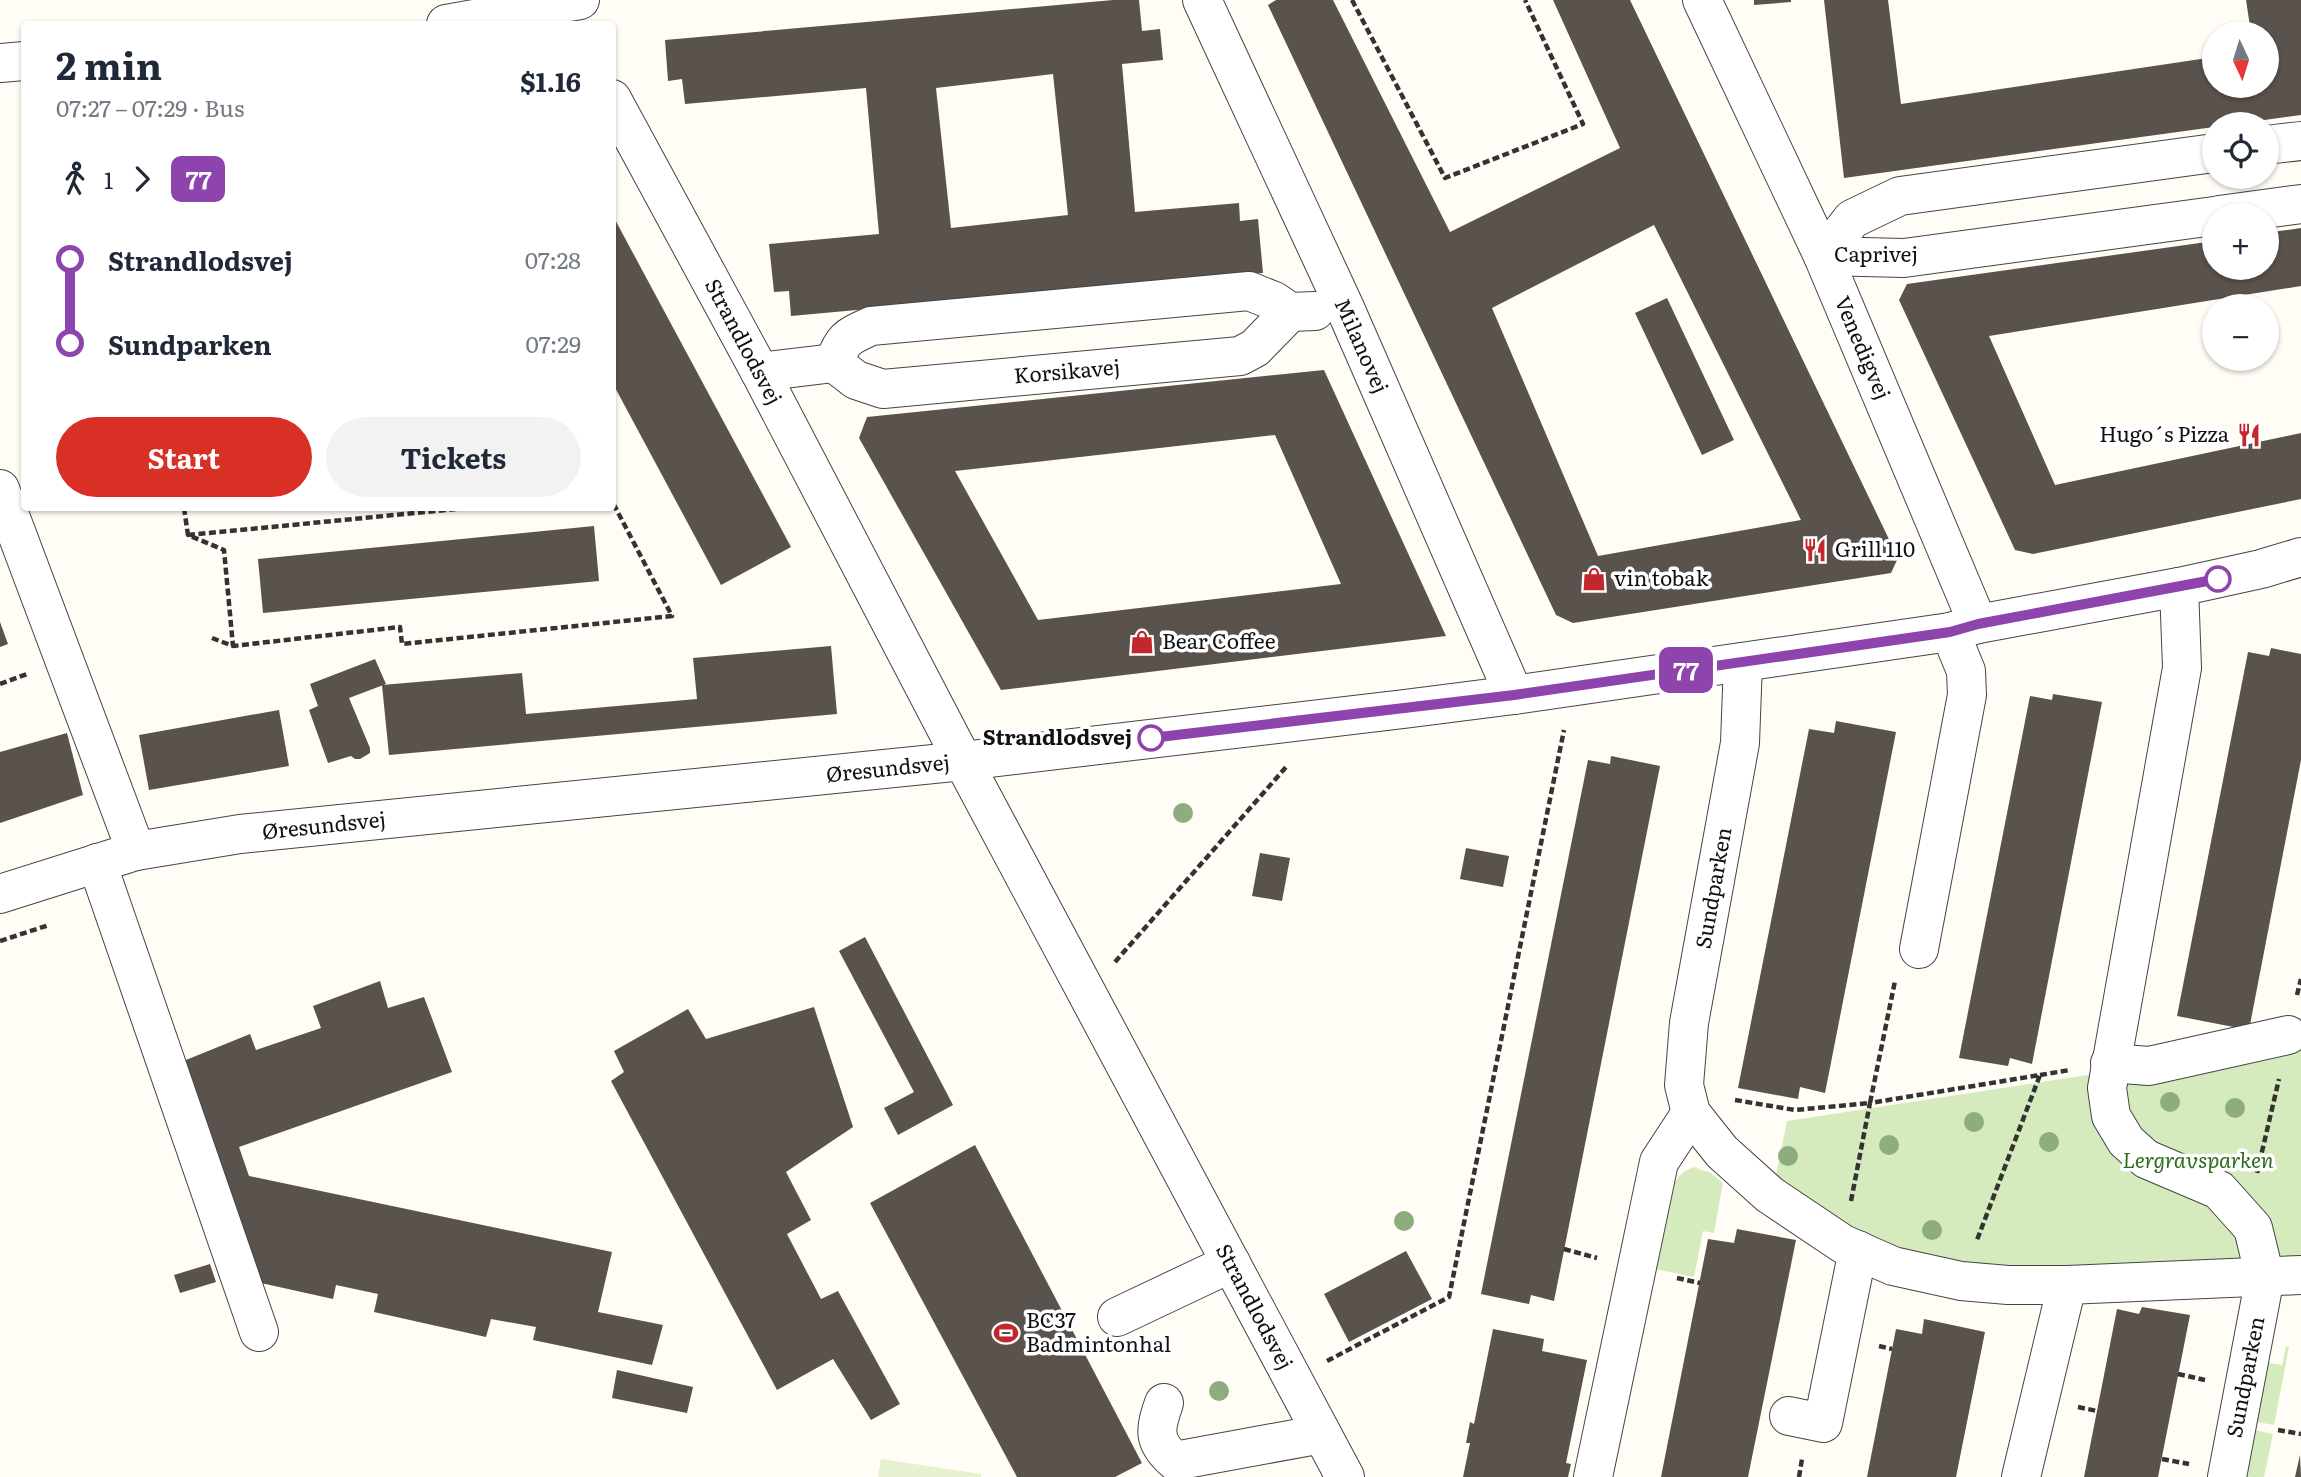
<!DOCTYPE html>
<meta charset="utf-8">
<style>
:root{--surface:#fff;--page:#f2f2f3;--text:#1f2937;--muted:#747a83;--accent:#d93025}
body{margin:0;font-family:Literata,serif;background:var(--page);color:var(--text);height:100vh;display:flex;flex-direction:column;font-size:26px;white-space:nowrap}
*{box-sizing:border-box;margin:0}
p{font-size:23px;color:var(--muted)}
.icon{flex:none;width:38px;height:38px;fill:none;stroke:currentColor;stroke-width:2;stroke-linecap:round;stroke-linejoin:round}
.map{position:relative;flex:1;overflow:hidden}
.drawer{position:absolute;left:21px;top:21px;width:595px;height:490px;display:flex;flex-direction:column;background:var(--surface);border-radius:7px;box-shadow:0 2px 5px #0004}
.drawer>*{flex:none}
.badge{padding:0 14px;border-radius:10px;font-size:24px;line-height:46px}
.needle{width:46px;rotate:176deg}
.fabs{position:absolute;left:2202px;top:21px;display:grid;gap:14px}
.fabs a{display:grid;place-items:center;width:77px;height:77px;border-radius:50%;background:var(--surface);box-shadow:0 2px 5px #0004;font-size:35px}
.map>.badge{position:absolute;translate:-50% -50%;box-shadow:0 0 0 4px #fff}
.legs{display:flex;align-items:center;gap:10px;height:77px;padding:0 35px;font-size:23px}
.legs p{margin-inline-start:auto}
.head{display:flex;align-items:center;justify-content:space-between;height:119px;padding:0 35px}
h1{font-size:38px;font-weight:700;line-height:52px}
.cta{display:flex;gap:14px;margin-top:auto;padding:14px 35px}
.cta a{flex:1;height:80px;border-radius:42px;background:var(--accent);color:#fff;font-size:28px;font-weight:700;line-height:80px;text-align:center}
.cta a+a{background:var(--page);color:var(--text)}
ul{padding:0 35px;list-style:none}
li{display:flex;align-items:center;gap:24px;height:84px;font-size:26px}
li i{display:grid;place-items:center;width:10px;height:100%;margin:0 9px;background:currentColor}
li i::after{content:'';width:18px;height:18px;margin:-9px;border:5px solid;border-radius:50%;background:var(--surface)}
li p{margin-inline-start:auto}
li:first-child i{background:linear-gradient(#0000 50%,currentColor 0)}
li:last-child i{background:linear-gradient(currentColor 50%,#0000 0)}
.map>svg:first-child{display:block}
</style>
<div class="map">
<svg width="2301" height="1477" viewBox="0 0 2301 1477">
<rect width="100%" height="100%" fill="#fffdf5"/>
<g fill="#d5ebbd">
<path d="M2301 1028V1257L2001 1275 1910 1259 1840 1225 1776 1175 1787 1121 2298 1043Z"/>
<path d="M1693 1167 1711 1173 1723 1183 1714 1233 1703 1231 1694 1277 1655 1269 1671 1190C1677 1178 1681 1172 1693 1167Z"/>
<path d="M2286 1346 2289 1347 2274 1425 2257 1422 2269 1363 2282 1365Z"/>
<path d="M2255 1430 2273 1434 2264 1477H2246Z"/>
</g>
<path fill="#e6f2cf" d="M881 1459 981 1474V1477H878Z"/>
<g fill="#5a524d" fill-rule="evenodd">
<path d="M1113 0H1139L1142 31 1160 29 1163 60 1122 64 1135 212 1239 203 1240 221 1258 219 1263 273 791 316 789 291 774 292 769 244 879 234 866 88 685 104 682 79 668 81 665 40ZM1053 74 1068 215 951 228 936 88Z"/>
<path d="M1276 0H1333L1450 232 1620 148 1553 0H1630L1898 558 1891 573 1573 623 1556 615 1268 5ZM1654 225 1801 520 1598 556 1492 308Z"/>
<path d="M1754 0H1791V2L1754 5Z"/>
<path d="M1824 0H1888L1901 104 2214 57V86H2266V33H2251L2246 0H2301V115L2235 124H2214V127L1844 178Z"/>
<path d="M612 214 791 547 721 585 612 382Z"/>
<path d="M2301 228V286L1989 336 2055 485 2301 433V499L2033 554 2015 550 1899 300 1907 284 2214 241V268H2266V233Z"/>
<path d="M1667 298 1734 440 1702 455 1635 313Z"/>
<path d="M1324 370 1446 636 1001 690 859 438 867 417ZM1275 435 1341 584 1038 620 955 471Z"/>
<path d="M594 526 599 581 263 613 258 559Z"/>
<path d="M0 622 8 644 0 647Z"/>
<path d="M831 646 837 714 389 755 382 685 522 673 526 714 697 699 693 658Z"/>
<path d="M2271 648 2301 654V760L2249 1030 2177 1016 2248 652 2269 656Z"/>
<path d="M375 659 386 684 349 698 370 748V753L360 759H355L351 756 328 763 309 710 318 706 310 684Z"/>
<path d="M2053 694 2102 702 2032 1064 2010 1058 2008 1066 1959 1058 2030 696 2052 700Z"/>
<path d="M279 710 289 766 149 790 139 735Z"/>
<path d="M1836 721 1896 732 1825 1093 1800 1087 1798 1099 1738 1088 1809 729 1834 733Z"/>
<path d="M67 733 83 795 0 823V752Z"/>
<path d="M1611 756 1660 766 1554 1301 1531 1295 1529 1304 1481 1294 1588 760 1610 764Z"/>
<path d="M1466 848 1509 856 1503 887 1460 879Z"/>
<path d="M1260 853 1290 858 1282 901 1252 896Z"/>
<path d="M865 937 953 1105 898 1135 884 1108 914 1092 839 951Z"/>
<path d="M380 981 388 1008 424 997 452 1072 239 1147 249 1176 612 1252 598 1312 663 1325 652 1365 533 1340 536 1327 491 1319 486 1337 374 1312 378 1294 336 1285 333 1299 261 1283 181 1062 250 1034 256 1050 321 1028 313 1006Z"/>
<path d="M814 1007 853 1127 786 1172 811 1220 787 1234 821 1299 838 1291 900 1404 871 1420 833 1359 777 1390 611 1081 624 1072 614 1051 688 1009 706 1039Z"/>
<path d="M975 1145 1142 1463 1115 1477H1017L870 1203Z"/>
<path d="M1737 1229 1796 1240 1748 1477H1661L1708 1239 1734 1243Z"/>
<path d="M1406 1251 1432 1299 1349 1342 1324 1294Z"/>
<path d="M210 1264 216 1282 180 1293 174 1275Z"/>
<path d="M2142 1307 2190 1315 2158 1477H2084L2117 1309 2139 1314Z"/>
<path d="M1924 1319 1985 1332 1956 1477H1867L1896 1329 1922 1334Z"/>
<path d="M1493 1329 1544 1339 1542 1351 1587 1360 1566 1463 1571 1464 1568 1477H1463L1470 1443H1466L1470 1422 1474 1424Z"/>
<path d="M617 1370 693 1387 687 1413 612 1398Z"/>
<path d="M2300 1455 2301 1477H2295Z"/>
</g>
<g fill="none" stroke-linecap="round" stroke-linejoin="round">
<g stroke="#444" stroke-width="40">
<g id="minor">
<path d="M1202 0 1345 308 1514 695"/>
<path d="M1702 0 1823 256 1978 624"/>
<path d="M446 24 580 0"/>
<path d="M0 63 24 61"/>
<path d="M612 99 760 372 963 761 1345 1477"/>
<path d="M2266 145 2301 141"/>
<path d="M2219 215 2301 204"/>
<path d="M1823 256 1852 219 1900 196 2214 153"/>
<path d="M1823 256 1904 258 2214 216"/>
<path d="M834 363C843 338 847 337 871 326L1249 291 1274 301 1290 312 1315 311"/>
<path d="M760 372 834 363 856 380 883 389 1240 356 1255 348 1290 312"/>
<path d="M0 489 136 851"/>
<path d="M2179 587 2182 668 2107 1088 2111 1116 2126 1141 2146 1159 2219 1190 2253 1228 2265 1277 2227 1477"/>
<path d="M1743 662 1740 743 1689 1023 1684 1085 1691 1113 1722 1152 1770 1195 1843 1244 1893 1266 1961 1281 2008 1285H2067L2301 1275"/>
<path d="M97 863 259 1332"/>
<path d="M0 894 136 851 240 834 963 761 1404 709 1514 695 1950 632 1978 624 2179 587 2261 569 2301 557"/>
<path d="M1919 949 1967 695 1966 671 1950 632"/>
<path d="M2110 1063 2149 1066 2288 1035"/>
<path d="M1117 1317 1231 1263"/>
<path d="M1164 1403C1155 1429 1152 1441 1175 1461L1322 1434"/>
<path d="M1789 1416 1823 1423 1858 1250"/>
<path d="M1593 1477 1659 1162 1691 1113"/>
<path d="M2021 1477 2067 1285"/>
</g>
</g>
<g stroke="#333" stroke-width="4.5" stroke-dasharray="7 3.5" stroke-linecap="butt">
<path d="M1352 0 1445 178 1583 124 1525 0"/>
<path d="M184 508 188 535 224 550 233 646"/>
<path d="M188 535 467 508"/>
<path d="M212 638 233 646 400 627 402 644 672 616 612 501"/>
<path d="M0 684 27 674"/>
<path d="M0 941 49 925"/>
<path d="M1115 962 1287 766"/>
<path d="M2297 995 2301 979"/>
<path d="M2040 1075 2070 1070"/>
<path d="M1735 1100 1795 1110 1870 1103 1895 981"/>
<path d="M2257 1173 2279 1079"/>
<path d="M1851 1201 1870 1103 2040 1075 1977 1240"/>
<path d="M1564 1249 1597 1258"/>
<path d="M1677 1278 1700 1283"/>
<path d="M1879 1346 1892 1349"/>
<path d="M1327 1361 1449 1297 1564 730"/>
<path d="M2178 1374 2205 1380"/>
<path d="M2078 1407 2097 1411"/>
<path d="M2278 1430 2301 1434"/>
<path d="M2162 1459 2189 1464"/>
<path d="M1799 1477 1802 1459"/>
</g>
<use href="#minor" stroke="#fff" stroke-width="38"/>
</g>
<g fill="#8dad7f">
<circle cx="1183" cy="813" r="10"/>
<circle cx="2170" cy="1102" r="10"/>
<circle cx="2235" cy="1108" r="10"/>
<circle cx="1974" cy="1122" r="10"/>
<circle cx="2049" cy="1142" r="10"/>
<circle cx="1889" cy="1145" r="10"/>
<circle cx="1788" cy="1156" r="10"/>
<circle cx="1404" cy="1221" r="10"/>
<circle cx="1932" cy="1230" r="10"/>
<circle cx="1219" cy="1391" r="10"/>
</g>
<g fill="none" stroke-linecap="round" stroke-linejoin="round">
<g stroke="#fff" stroke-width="16">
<path id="line-1" d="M1151 738 1514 695 1950 632 1978 624 2218 579"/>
</g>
<use href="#line-1" stroke="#8e44ad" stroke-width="10"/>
</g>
<defs>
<g id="restaurant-bare" transform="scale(1.89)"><path d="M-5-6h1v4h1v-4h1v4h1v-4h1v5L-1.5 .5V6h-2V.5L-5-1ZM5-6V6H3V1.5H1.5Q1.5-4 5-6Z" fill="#c4262e" stroke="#fff" stroke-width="2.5" paint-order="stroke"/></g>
<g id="shop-bare" transform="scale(1.89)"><path d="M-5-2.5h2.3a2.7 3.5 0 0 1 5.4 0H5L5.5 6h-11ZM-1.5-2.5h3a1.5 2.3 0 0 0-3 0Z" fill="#c4262e" stroke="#fff" stroke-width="2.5" paint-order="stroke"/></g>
<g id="stadium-bare" transform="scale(1.89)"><path d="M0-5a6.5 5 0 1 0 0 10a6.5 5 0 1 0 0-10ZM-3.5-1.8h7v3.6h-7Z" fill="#c4262e" stroke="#fff" stroke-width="2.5" paint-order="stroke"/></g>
</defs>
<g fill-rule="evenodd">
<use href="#restaurant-bare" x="2249" y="435"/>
<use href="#restaurant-bare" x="1815" y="550"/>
<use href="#shop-bare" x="1594" y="579"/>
<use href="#shop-bare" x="1142" y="642"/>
<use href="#stadium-bare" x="1006" y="1333"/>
</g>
<g fill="#fff" stroke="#8e44ad" stroke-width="3.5">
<circle cx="2218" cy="579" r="12"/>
<circle cx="1151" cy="738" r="12"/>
</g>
<g text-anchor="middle" stroke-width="7" stroke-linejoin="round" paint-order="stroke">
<g font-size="21" fill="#111" stroke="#fff">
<text x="1876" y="262">Caprivej</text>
<text transform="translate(743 342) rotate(62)" y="7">Strandlodsvej</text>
<text transform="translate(1361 346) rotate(66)" y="7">Milanovej</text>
<text transform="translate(1862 348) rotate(67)" y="7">Venedigvej</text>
<text transform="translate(1067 372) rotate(-5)" y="7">Korsikavej</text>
<text transform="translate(888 769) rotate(-6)" y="7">Øresundsvej</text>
<text transform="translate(324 826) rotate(-6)" y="7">Øresundsvej</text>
<text transform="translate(1714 888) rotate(-80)" y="7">Sundparken</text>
<text transform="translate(1254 1307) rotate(62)" y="7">Strandlodsvej</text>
<text transform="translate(2246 1377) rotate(-79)" y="7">Sundparken</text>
</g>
<g font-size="21" fill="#111" stroke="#fff" text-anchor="start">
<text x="2229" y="442" text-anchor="end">Hugo´s Pizza</text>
<text x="1835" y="557">Grill 110</text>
<text x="1614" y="586">vin tobak</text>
<text x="1162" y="649">Bear Coffee</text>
<text x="1026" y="1328">BC37<tspan x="1026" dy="24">Badmintonhal</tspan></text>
</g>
<g font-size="21" font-weight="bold" fill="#111" stroke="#fff" text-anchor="end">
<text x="1132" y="745">Strandlodsvej</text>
</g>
<g font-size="21" font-style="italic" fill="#2f6b1f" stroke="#fff">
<text x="2198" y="1168">Lergravsparken</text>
</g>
</g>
</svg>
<div class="fabs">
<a><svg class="needle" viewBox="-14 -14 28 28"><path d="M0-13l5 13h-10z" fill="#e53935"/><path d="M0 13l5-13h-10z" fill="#747a83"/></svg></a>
<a><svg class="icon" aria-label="locate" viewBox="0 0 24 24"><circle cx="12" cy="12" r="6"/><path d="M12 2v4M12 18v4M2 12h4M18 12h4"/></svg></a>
<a>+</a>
<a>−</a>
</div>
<b class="badge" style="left:1686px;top:670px;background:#8e44ad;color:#fff">77</b>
<section class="drawer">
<div class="head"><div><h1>2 min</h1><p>07:27 – 07:29 · Bus</p></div><b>$1.16</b></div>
<div class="legs"><svg class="icon" aria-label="walk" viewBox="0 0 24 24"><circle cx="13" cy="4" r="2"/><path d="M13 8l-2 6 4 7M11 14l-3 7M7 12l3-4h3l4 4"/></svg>1<svg class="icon" aria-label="forward" viewBox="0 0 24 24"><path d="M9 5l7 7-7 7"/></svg><b class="badge" style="background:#8e44ad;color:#fff">77</b></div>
<ul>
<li><i style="color:#8e44ad"></i><b>Strandlodsvej</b><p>07:28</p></li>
<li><i style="color:#8e44ad"></i><b>Sundparken</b><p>07:29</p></li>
</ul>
<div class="cta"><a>Start</a><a>Tickets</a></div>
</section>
</div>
